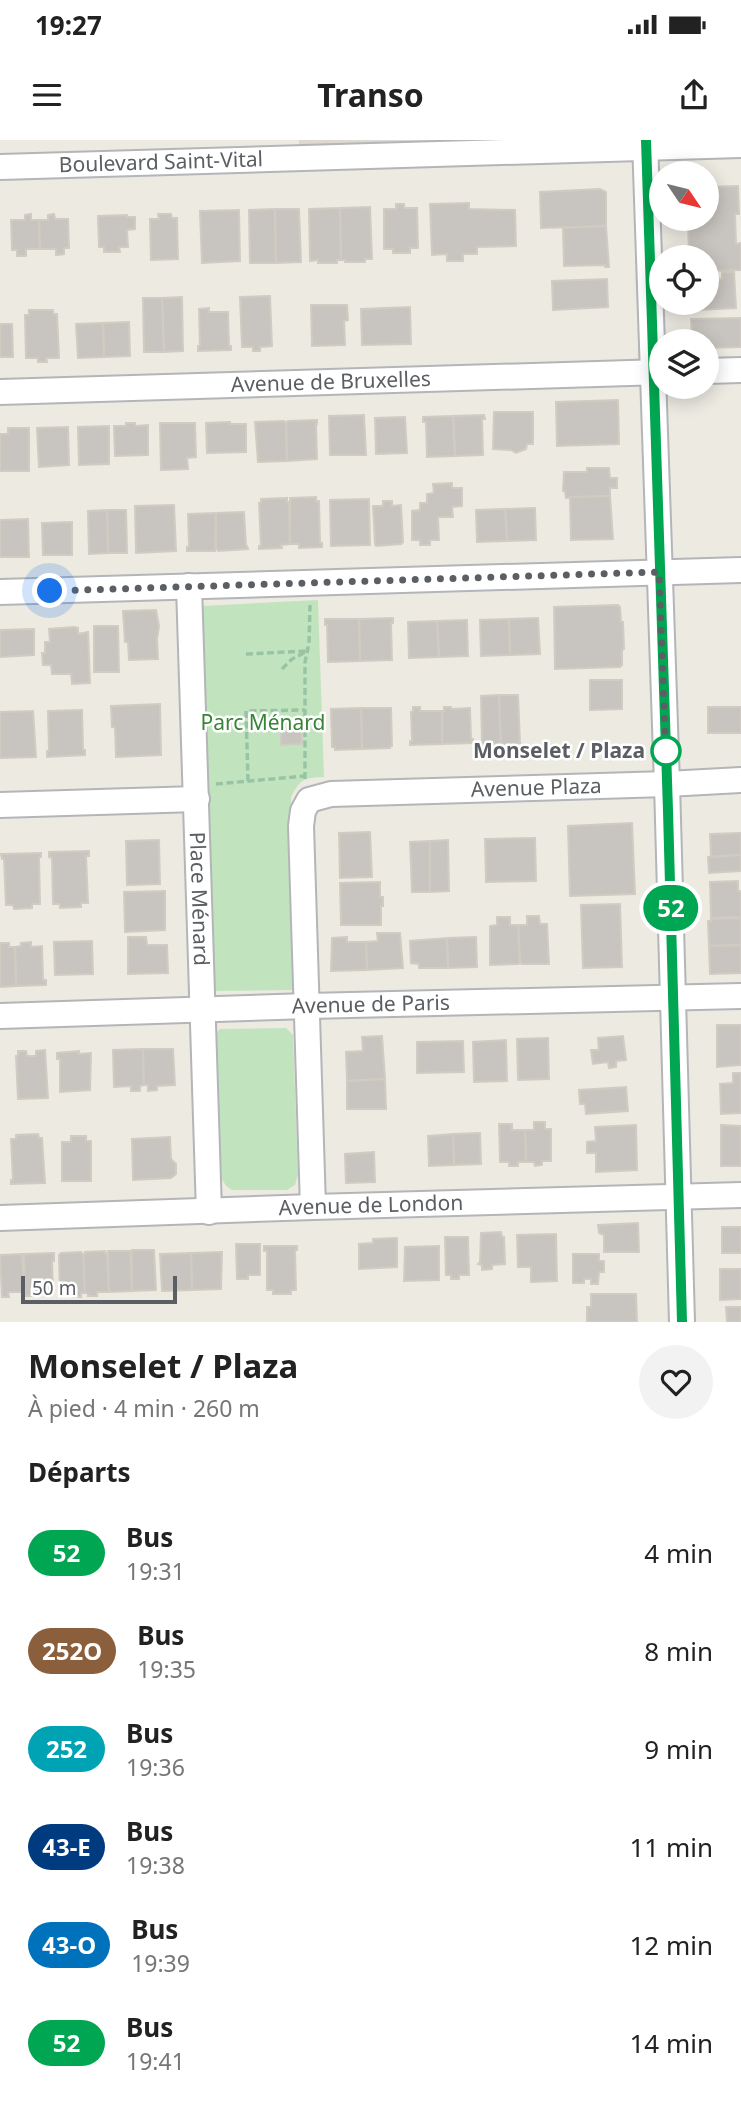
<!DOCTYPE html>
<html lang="fr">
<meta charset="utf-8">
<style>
:root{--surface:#fff;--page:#f2f2f2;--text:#222;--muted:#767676}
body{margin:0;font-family:"Noto Sans",sans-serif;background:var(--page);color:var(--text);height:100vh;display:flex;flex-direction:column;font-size:26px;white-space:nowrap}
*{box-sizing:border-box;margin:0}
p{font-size:23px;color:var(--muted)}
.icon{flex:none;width:38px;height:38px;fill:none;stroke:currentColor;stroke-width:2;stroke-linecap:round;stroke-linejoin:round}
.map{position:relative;height:1182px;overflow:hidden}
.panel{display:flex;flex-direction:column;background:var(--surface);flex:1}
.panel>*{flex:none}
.badge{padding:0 14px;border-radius:23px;font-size:24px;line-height:46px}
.needle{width:46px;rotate:125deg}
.controls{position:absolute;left:649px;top:21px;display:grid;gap:14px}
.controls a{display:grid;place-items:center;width:70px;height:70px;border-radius:50%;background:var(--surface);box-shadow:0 4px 18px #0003;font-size:35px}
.scale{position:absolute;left:21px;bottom:18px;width:156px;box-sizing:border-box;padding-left:7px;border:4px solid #5b5f63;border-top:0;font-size:19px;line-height:24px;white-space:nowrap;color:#5b5f63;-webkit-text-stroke:5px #fff;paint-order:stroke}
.you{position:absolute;width:35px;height:35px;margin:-18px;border:5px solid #fff;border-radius:50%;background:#1a73e8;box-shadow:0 0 0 10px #1a73e833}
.map>.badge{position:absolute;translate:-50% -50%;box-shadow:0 0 0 4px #fff}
h2{padding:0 28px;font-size:26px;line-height:63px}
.round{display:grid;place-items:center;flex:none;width:74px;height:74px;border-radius:37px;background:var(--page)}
.overview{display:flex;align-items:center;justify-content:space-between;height:119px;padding:0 28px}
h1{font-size:33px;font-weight:700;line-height:52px}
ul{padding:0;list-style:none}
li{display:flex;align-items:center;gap:21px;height:98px;padding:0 28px}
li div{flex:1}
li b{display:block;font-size:26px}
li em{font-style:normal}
li .badge{min-width:77px;font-weight:700;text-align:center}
.status{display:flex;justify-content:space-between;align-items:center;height:49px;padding:0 35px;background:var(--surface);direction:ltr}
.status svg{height:19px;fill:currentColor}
header{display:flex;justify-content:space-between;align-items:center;height:91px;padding:0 28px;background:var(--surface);font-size:32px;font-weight:700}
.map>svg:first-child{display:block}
</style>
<div class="status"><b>19:27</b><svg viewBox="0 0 49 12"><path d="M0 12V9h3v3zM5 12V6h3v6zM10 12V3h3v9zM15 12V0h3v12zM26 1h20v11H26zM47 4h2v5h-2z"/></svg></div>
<header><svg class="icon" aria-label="menu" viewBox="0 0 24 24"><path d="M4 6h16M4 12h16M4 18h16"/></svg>Transo<svg class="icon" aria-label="share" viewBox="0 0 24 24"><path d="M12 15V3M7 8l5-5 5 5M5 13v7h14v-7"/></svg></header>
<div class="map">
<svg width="741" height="1182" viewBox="0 0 741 1182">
<rect width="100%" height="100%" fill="#edeae2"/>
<path fill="#ddd9d1" d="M299 0H645L299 8Z"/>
<g fill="#c1e4bf">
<path d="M318 460 324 637C304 638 301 638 291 657L297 850 212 851 201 466Z"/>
<path d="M286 888 293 895 298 1035 295 1045 287 1050H232L226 1046 222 1039 213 899 215 894 220 889Z"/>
</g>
<g fill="#c8c5c0" stroke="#d1ccc1" stroke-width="2">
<path d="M738 46 739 74H735L736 104 741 103V130L707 131V117H689L688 79H707V47Z"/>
<path d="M600 49 606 52V86L541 88 540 52Z"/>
<path d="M469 63V69L515 70 516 106 477 107V114H463V121H447V114L432 115 430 64Z"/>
<path d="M396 64H404V68H417L418 108H410V113H393V109H384V69H396Z"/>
<path d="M370 67 372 119H365V122H345V120H341L340 68Z"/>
<path d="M340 68 341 120H337V123H318V120L310 121 309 69Z"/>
<path d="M275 69 276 123H250L249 70Z"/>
<path d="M275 69H299L301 122 276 123Z"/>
<path d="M239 70 240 121 202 123 200 71Z"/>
<path d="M31 74V80H39L40 109H26V116H17V110H12L11 80H25V75Z"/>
<path d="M54 74 55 79H68L69 108H64V114L56 115V109H40L39 80H48V75Z"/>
<path d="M158 74H171L172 78H177L178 119 151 120 150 79H159Z"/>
<path d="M127 75V77H135V89L127 90 128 107H119L120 112H104V107H99L98 76Z"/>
<path d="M606 86 609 127H605V125L564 126 563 88Z"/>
<path d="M722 132H734L736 168 697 170 696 163H707V140L722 139Z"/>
<path d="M607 139 608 167 553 170 552 141Z"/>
<path d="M270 156 272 206 260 207V211H253V207H242L240 157Z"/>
<path d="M182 157 183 211 164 212 162 158Z"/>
<path d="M143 158H162L164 212H144Z"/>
<path d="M311 165H347L348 180 344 181 345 205 312 206Z"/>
<path d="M410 167 411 204 362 205 361 169Z"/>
<path d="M209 168V172H228L229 206H231V210L198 211V206H200L199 169Z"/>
<path d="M29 170H53V174H57L59 218H46L47 222H38V218H26L25 175H29Z"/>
<path d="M741 178V207L707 208V201H692L691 179Z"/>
<path d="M129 182 130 216 104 217 103 183Z"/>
<path d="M103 183 104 217 78 218 76 184Z"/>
<path d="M0 184H12L13 217H0Z"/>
<path d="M618 260 619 304 557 306 556 262Z"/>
<path d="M494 272H533V304H527L526 309 516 313 511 310 493 309Z"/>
<path d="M364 275 366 315H330L329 276Z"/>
<path d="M484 275 485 279H482L483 315 455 316 453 276Z"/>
<path d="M453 276 455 316 427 317 426 282H423V277Z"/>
<path d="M405 277 407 313 376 314 375 278Z"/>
<path d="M317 280V284H316L317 319 287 321 286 283 288 281Z"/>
<path d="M284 281 286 283 287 321 258 322 255 282Z"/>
<path d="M230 282V284H246V312L207 313 206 283Z"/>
<path d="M126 283H135V286L148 285V315L115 316 114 286H126Z"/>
<path d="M160 283H195L196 317 187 318 188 329 161 330Z"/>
<path d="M109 286V324L79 325 78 287Z"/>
<path d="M68 287 69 325 39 327 37 288Z"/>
<path d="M8 288H29V331H0V294H8Z"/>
<path d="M587 328H609L610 338H617V348H610V356L566 358 565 351H563L564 332H587Z"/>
<path d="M452 343V348H462V366L452 367 453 377H438L439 400H430V405H420V400H412V371L420 370V363H427V354L434 353 433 344Z"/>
<path d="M610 356 613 399 571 400 570 357Z"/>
<path d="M316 357V361H319L320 403H322V407L299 408V404H290V358Z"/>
<path d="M287 358V362H289L290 404 281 405 282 408 259 409V406H261L259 363H261V359Z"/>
<path d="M369 359 370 405 331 406 330 360Z"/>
<path d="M383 361H392V366L401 365 403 402 401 404 376 406 375 404 373 366H383Z"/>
<path d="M174 365 176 411 136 413 135 366Z"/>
<path d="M535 368 536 400 507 401 505 369Z"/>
<path d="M505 369 507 401 477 402 476 370Z"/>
<path d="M107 370H126L127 413H108Z"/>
<path d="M107 370 108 413 89 414 88 371Z"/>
<path d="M244 372 246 406H247L248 409 218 411 216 408V373Z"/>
<path d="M216 373 215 411H187V407H189L188 374Z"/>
<path d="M28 379 29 417H0V380Z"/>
<path d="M72 382V415H43L42 383Z"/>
<path d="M618 465 620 467 621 482H623L624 509 622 510V525L620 527 555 529 554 467Z"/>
<path d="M156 470 159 486 157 499 158 519 129 520 128 502H125L123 471Z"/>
<path d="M393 478V483H391L392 520 360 521 359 479Z"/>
<path d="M538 478 540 514 510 515 509 479Z"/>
<path d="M325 479H359L360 521 328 522 327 485H325Z"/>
<path d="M509 479 510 515 481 516 480 480Z"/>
<path d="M467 480 468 516 439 517 437 481Z"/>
<path d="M437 481 439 517 409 518 408 482Z"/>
<path d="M94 486H118L119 532H94Z"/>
<path d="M74 487 78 488V494L88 492 90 543 72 544 71 534H52L51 525H43L42 513H45V502H50L49 489Z"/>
<path d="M34 489V515L0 517V490Z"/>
<path d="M590 540H622V569L590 570Z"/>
<path d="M499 555 501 604 482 605 481 556Z"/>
<path d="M499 555H518L520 603 501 604Z"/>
<path d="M160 564 161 615 116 617 115 587H112L111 566Z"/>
<path d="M413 567H420V571H442V604L410 605V601H412L411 572H413Z"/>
<path d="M444 567H451V569L470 568 471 599H473V603L442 604V571H444Z"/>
<rect x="708" y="567" width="33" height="26"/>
<path d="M361 568H391L392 606H390V608L362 609Z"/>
<path d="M361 568 362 609 335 610V607H332L331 569Z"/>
<path d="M82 570 83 610H85V615L47 617V611H49L48 571Z"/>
<path d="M33 571 36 617 0 618V572Z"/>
<path d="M301 583 302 604 281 605V584Z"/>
<path d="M632 683 635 754 570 756 568 686Z"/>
<path d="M370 692 372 737 340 738 339 693Z"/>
<path d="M741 693V715L711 717 710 694Z"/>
<path d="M535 698 536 741 486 742 485 699Z"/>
<path d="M159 700 160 744 127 745 126 701Z"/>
<path d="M448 700 449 751 430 752V701Z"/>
<path d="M430 701V752H412L410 702Z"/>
<path d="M89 711V716H86L88 763H81V767L60 768V764H53L52 718 49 717V712Z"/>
<path d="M41 713V717H39L40 764H32V768L14 769 13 765H6L4 719H2L1 714Z"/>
<path d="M741 715V731L709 733 708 717Z"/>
<path d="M738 741V751H741V777L711 778 710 742Z"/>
<path d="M380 742V757H383V766H381V785H341L340 743Z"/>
<path d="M165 751V790L125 792 124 752Z"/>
<path d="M620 764 622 827 583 828 581 765Z"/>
<path d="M527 776H539L540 784H547L549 824H522L520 823 518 785H527Z"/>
<path d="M497 777H510V785H518L520 823 518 824 490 825V786L497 785Z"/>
<path d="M741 778V805L709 806 708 781H711V779Z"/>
<path d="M377 793H400L403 828 367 830 366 802 378 801Z"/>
<path d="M128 797H146L147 805H167L168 833 128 834Z"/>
<path d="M347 797V802H366L367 830 331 831 332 798Z"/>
<path d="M476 797 477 827 448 828 447 798Z"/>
<path d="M447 798 448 828H419V824L411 823 410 801Z"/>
<path d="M92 801 93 834 55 835 54 802Z"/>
<path d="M31 802V807L42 806 43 840H46V845L16 846 15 807 21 806V803Z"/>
<path d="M0 803H9V807H15L16 846 0 847Z"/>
<path d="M741 805V833L710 834 709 806Z"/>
<path d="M717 885H741V925L717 927Z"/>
<path d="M382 896 385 939 347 941 346 912 363 911 362 897Z"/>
<path d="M623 896 626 920 616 921V927L609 928 608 922 593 924 591 910H599L598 898Z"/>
<path d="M548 898 549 939 518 940 517 899Z"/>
<path d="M506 900 507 941 474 942 473 902Z"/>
<path d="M463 901 464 932 417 933V902Z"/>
<path d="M143 909 144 945 140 946V951H131V946L114 947 113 910Z"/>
<path d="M143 909H173L175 945 157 946V950L148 951V945H144Z"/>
<path d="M45 910 48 958 18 959 16 916H18V911H26L27 916H36V911Z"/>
<path d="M79 911V914L91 913 90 950 60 952V919H57V913Z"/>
<path d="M733 933H741V973L721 974 720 944 733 943Z"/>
<path d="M385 939 386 969H347V941Z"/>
<path d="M626 947 628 971 586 974 585 964H580L579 950Z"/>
<path d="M534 982H545V989H551V1021H542V1025L535 1026 534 1022H526L525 990H534Z"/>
<path d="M499 984H512V990H525L526 1022H518V1026H509V1022H500Z"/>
<path d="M636 985 637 1030 596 1032V1013H587V1002L596 1001 595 987Z"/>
<path d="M721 985 741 986V1026H721Z"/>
<path d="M480 993 481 1024 454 1025 453 994Z"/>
<path d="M38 994 39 998H42L45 1043 11 1044V1040H13L11 999H16V995Z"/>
<path d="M453 994 454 1025 429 1026 428 996Z"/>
<path d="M71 996H86V1001H91V1041H62V1002H71Z"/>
<path d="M170 997 171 1019 176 1024V1034L171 1038 133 1040 132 999Z"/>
<path d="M374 1012 375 1042 346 1043 345 1014Z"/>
<path d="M638 1083 639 1112H604V1095L599 1093 598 1085Z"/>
<rect x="722" y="1087" width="19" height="26"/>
<path d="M501 1092 502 1097H504L505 1124 492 1125V1129L482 1130V1125L478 1124 480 1122 481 1093Z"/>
<path d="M556 1094 557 1141 531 1142V1127H518L517 1095Z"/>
<path d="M445 1097H468L469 1135H459V1139H451V1135H446Z"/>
<path d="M397 1098V1127L359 1129V1104L373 1103V1099Z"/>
<path d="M236 1104H260V1135H248V1139H237Z"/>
<path d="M264 1106H297V1110H295L296 1150H291V1154H273V1150H267V1111H264Z"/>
<path d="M439 1106V1140L404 1141 405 1107Z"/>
<path d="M132 1110H154L156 1150 132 1151Z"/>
<path d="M105 1111V1113H107L109 1152H97V1156H88V1153H85L83 1114H85V1112Z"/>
<path d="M108 1111H130L132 1151 109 1152Z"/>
<path d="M81 1112 83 1114 85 1153H81V1157H72V1153H60L59 1115 61 1113Z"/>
<path d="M222 1112 221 1149 192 1150 191 1113Z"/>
<path d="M54 1113V1121H52L53 1151H36V1156H25L24 1114Z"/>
<path d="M191 1113 192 1150 162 1151 160 1114Z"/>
<path d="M22 1114 24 1152H8L9 1157H2L0 1115Z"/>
<path d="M573 1114H599V1121H604V1132H599L598 1144H591V1139H584V1143H573Z"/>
<path d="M720 1129H741V1159L720 1160Z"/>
<path d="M591 1154H636L637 1182H587V1167H591Z"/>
<path d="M726 1167H741V1182H727Z"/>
</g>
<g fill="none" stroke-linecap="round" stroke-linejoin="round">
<g stroke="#b3b5b9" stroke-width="28">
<g id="minor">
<path d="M645 0 667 644 682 1182"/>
<path id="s1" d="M0 27 741 5"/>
<path d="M707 231 741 230"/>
<path id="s2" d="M0 252 662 232"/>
<path id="s3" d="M189 446 209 1072"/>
<path d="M0 452 741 430"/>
<path d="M0 665 197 659"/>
<path id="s4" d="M0 876 308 866 741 856"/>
<path id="s5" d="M313 1067 301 686 303 671 309 660 331 654 667 644 741 640"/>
<path id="s6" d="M0 1078 313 1067 741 1055"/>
</g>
</g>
<g stroke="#99c4a4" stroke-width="3.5" stroke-dasharray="7 3.5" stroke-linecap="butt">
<path d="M246 514 307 511"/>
<path d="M282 529 292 519 306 512"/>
<path d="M305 639V522L309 503 310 465"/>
<path d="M248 641 246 571 305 570"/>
<path d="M216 644 305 636"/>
</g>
<use href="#minor" stroke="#fff" stroke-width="24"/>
</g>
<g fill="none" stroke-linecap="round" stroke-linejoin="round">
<g stroke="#fff" stroke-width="16">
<path id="line" d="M646 0 668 671 682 1182"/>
</g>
<use href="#line" stroke="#00a651" stroke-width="10"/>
<path stroke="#5b5f63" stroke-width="7" stroke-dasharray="0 12.6" d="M50 451 659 432 666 618V611"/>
</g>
<circle fill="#fff" stroke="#00a651" stroke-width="3.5" cx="666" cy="611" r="14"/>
<g text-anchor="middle" stroke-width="5" stroke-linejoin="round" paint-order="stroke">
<g font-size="21" fill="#5b5f63" stroke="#fff">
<text dy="7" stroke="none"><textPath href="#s1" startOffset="161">Boulevard Saint-Vital</textPath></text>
<text dy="7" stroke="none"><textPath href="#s2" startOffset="331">Avenue de Bruxelles</textPath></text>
<text dy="7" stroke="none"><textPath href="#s5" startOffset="637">Avenue Plaza</textPath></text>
<text dy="7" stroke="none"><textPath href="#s3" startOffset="313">Place Ménard</textPath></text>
<text dy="7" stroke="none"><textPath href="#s4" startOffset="371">Avenue de Paris</textPath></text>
<text dy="7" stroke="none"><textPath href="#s6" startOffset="371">Avenue de London</textPath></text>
</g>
<g font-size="21" fill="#388439" stroke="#fff">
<text x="263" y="590">Parc Ménard</text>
</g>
<g font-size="21" font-weight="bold" fill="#5b5f63" stroke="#fff" text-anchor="end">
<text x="645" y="618">Monselet / Plaza</text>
</g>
</g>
</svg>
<div class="controls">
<a><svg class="needle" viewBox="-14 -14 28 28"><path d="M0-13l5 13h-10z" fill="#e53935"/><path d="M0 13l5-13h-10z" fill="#767676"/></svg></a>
<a><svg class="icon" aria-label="locate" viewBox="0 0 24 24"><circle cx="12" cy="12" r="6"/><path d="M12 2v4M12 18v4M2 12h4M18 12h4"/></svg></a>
<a><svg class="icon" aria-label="layers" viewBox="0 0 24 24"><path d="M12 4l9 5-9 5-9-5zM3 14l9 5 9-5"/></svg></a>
</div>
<div class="scale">50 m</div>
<div class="you" style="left:50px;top:451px"></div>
<b class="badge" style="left:671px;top:768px;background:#00a651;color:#fff">52</b>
</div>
<section class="panel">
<div class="overview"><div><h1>Monselet / Plaza</h1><p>À pied · 4 min · 260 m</p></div><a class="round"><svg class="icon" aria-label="heart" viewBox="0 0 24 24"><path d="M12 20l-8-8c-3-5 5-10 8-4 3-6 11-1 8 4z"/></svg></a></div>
<h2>Départs</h2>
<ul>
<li><span class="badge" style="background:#00a651;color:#fff">52</span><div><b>Bus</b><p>19:31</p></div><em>4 min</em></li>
<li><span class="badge" style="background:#8b5e3c;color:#fff">252O</span><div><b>Bus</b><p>19:35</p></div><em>8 min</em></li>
<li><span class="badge" style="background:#00a3b4;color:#fff">252</span><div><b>Bus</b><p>19:36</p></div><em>9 min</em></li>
<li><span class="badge" style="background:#003b80;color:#fff">43-E</span><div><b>Bus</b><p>19:38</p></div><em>11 min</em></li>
<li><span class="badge" style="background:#0072bc;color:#fff">43-O</span><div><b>Bus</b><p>19:39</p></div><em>12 min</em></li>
<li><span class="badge" style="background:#00a651;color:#fff">52</span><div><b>Bus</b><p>19:41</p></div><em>14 min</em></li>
</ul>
</section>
